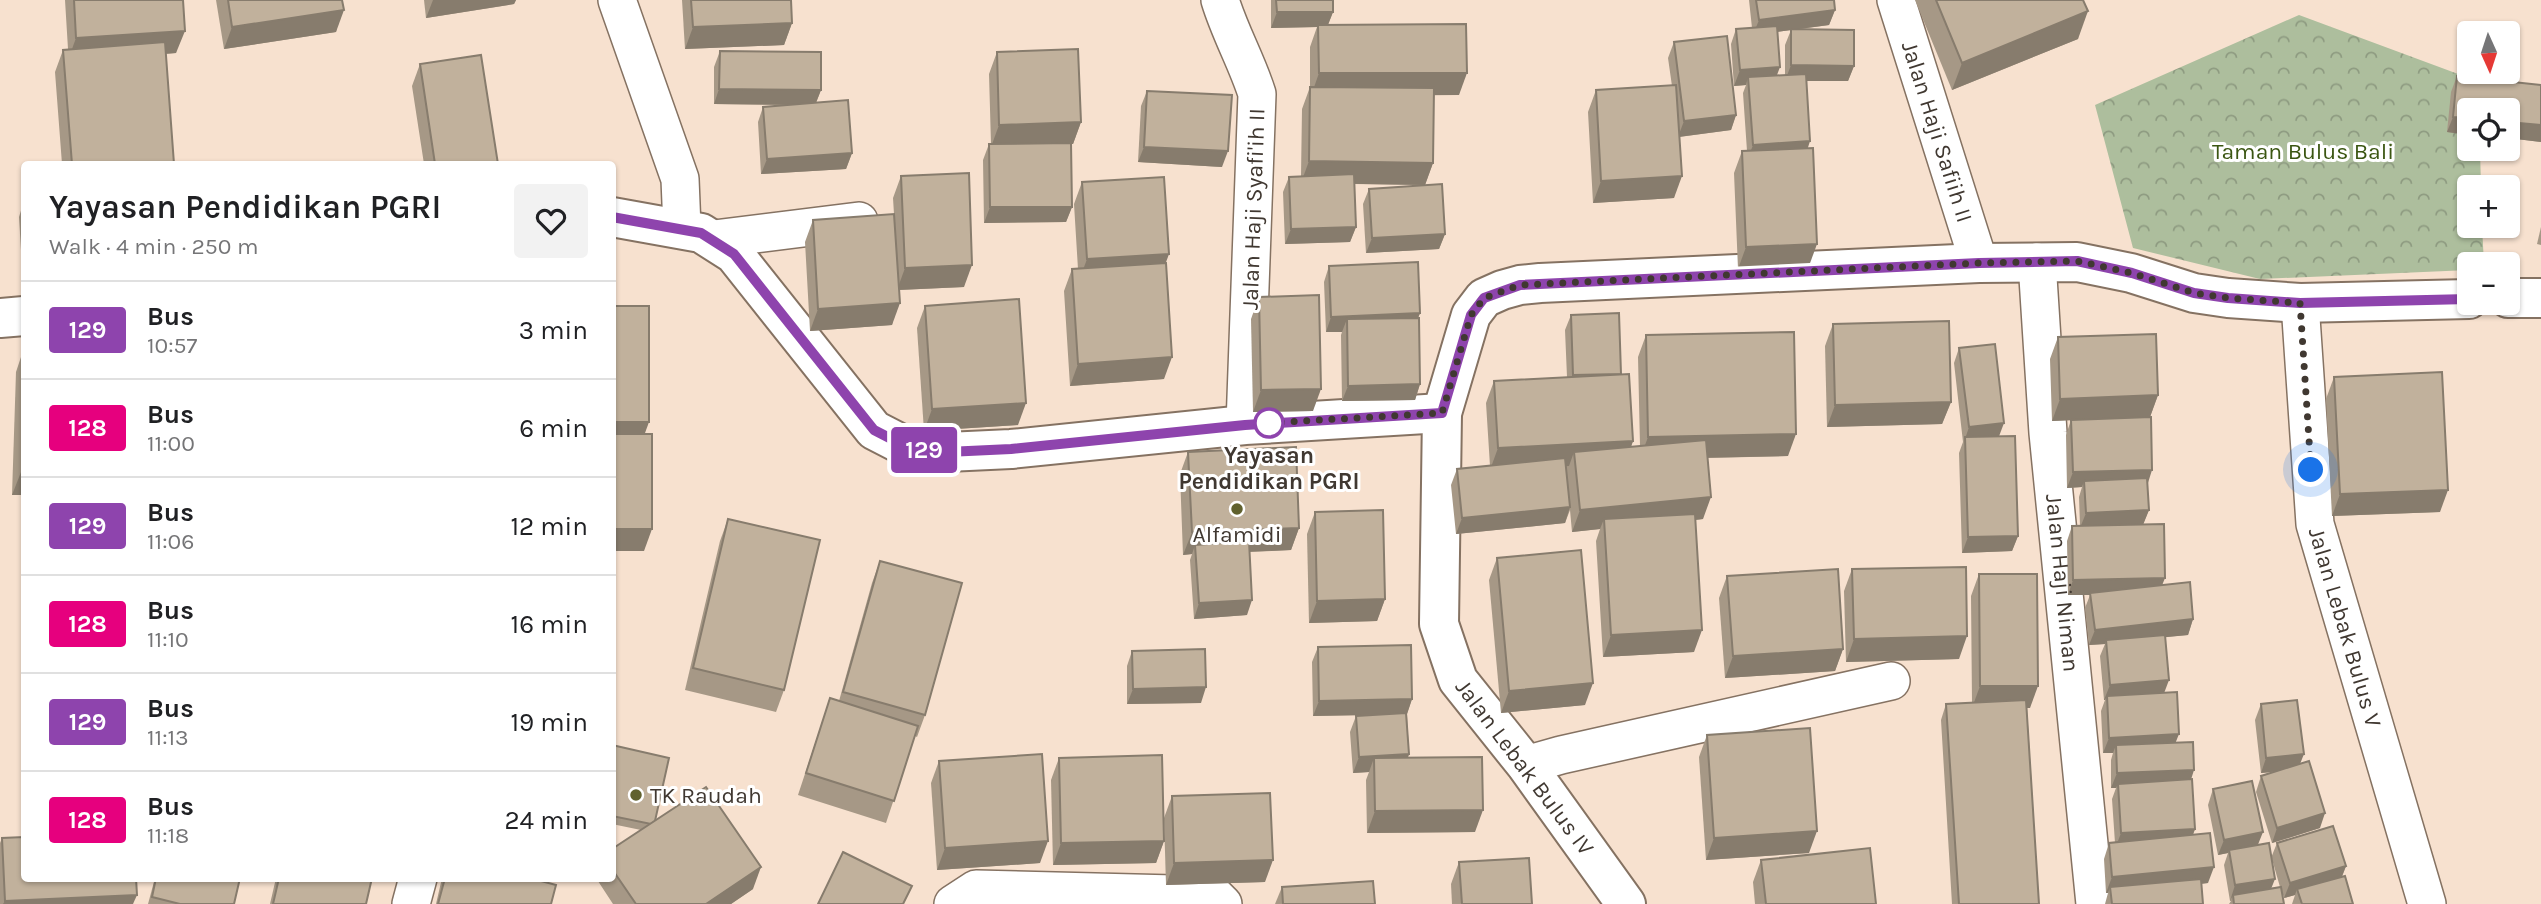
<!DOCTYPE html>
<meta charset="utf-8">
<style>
:root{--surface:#fff;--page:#f2f2f2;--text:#202124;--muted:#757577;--line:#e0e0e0}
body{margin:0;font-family:Karla,sans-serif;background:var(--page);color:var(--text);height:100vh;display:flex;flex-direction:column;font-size:26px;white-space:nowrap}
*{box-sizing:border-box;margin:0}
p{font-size:23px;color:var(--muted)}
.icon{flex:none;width:38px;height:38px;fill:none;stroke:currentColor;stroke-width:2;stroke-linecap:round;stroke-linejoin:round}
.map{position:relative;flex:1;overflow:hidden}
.sheet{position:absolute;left:21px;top:161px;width:595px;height:721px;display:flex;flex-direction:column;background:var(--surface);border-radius:7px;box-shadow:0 2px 5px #0004}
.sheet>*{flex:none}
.badge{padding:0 14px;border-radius:5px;font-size:24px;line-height:46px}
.needle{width:46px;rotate:177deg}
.buttons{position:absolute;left:2457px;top:21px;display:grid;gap:14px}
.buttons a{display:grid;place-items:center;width:63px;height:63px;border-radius:7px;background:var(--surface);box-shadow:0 2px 5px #0004;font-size:35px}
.you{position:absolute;width:35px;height:35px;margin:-18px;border:5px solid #fff;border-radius:50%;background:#1a73e8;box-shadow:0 0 0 10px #1a73e833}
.map>.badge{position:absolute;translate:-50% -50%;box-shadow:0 0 0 4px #fff}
.round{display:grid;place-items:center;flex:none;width:74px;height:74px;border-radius:7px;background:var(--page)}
.headline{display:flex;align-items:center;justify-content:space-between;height:119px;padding:0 28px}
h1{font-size:33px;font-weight:600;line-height:52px}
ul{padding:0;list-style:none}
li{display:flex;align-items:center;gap:21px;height:98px;padding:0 28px;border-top:2px solid var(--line)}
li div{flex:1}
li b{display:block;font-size:26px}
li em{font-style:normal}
li .badge{min-width:77px;font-weight:700;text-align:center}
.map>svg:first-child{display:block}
</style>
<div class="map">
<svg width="2541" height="904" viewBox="0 0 2541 904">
<defs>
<pattern id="park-crowns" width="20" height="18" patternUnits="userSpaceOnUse" patternTransform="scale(1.75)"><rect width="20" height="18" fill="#adbe9d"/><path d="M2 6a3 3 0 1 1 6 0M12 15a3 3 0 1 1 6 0" fill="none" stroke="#8e9b81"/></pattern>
</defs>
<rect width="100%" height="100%" fill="#f7e1cf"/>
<path fill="url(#park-crowns)" d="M2299 15 2477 81 2469 110V149H2480L2481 187H2469V226H2482L2484 264H2469V270L2260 279 2133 248 2095 105Z"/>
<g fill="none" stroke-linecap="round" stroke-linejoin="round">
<g stroke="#857262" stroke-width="40">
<g id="minor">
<path d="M617 0 680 179 682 228"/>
<path d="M1220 0C1230 33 1247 62 1257 94L1245 425"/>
<path id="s1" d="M1896 0 1979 263"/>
<path d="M714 239 859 221"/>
<path id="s2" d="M2037 262 2048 433 2095 904"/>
<path id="s3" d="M2300 303 2315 524 2427 904"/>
<path d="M1526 765 1561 755 1891 681"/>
<path d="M411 904 418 878"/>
<path d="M953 904 976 889 1214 895 1223 904"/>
</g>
</g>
<g stroke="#857262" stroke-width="42">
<g id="tertiary">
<path d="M612 217 701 233 734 254 874 430 907 447 947 452 1011 449 1245 425 1442 413"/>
<path d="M2508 298H2541"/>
<path d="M0 318 24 316"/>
<path d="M1626 904 1526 765 1458 680 1439 624 1442 413 1471 315 1484 298 1502 290 1520 285 1540 283 1979 263 2077 262 2131 273 2194 293 2228 298 2300 303 2469 299"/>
</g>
</g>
<use href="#minor" stroke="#fff" stroke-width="37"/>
<use href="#tertiary" stroke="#fff" stroke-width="38"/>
</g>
<g fill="#a69886" fill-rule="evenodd">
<path d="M65 0H183L176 53 166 54 174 164H62L55 72 63 50 68 49Z"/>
<path d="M216 0H342L336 32 224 49Z"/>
<path d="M424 0H516L514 4 426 18Z"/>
<path d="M682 0H791L792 23 784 45 685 49Z"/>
<path d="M1271 0H1333V12L1328 25 1459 95H1434L1433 163 1425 185 1354 184 1356 227 1350 242 1285 244 1283 192 1289 177 1301 176 1302 109 1310 87V47L1317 27 1271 28Z"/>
<path d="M1749 0H1834L1835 10 1829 25 1800 29 1854 66 1848 81H1806L1809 266 1738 269 1734 173 1742 151H1747L1743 93 1746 85 1734 86 1731 44 1736 29 1752 28ZM1791 30 1785 45V75H1777V32Z"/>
<path d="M1915 0H2083L2078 39 1952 90Z"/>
<path d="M1674 42 1736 115 1731 130 1679 137 1674 198 1593 203 1588 112 1596 90 1672 86 1668 58Z"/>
<path d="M720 51 821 90 816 103 852 153 846 169 761 174 758 122 763 107 787 105 714 104V67Z"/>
<path d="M997 52 1081 122 1073 144H1071L1072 207 1066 222 984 223 983 160 989 144H991L989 74Z"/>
<path d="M420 64 498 164H424L412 86Z"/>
<path d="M2457 76 2541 85V142L2508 138V110H2469V135L2447 132 2451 92Z"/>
<path d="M1147 91 1222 167 1138 162 1141 106Z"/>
<path d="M901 176 964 287 899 290 892 325 810 331 805 242 813 220 894 214 893 198Z"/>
<path d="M1082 182 1166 263 1164 379 1070 386 1064 291 1072 269H1078L1074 204Z"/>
<path d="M1369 189 1445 234 1439 249 1366 253 1363 204Z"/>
<path d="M24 201V283H23L19 217Z"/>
<path d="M2541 227V245L2537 244Z"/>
<path d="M1329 266 1420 313 1418 318 1420 384 1415 400 1342 401 1341 335 1342 332H1326L1324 282Z"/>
<path d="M1259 297 1313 411 1253 412 1251 319Z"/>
<path d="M925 306 1018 425 924 431 917 328Z"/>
<path d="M1571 315 1621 374 1633 441 1631 447 1640 446 1638 357 1646 335 1788 456 1708 458 1703 519 1696 520 1694 652 1603 657 1596 541 1600 529 1572 532 1570 510 1565 523 1456 534 1451 485 1457 469 1490 466 1486 403 1494 381 1567 377 1565 330Z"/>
<path d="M1833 324 1951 402 1942 424 1827 427 1825 346Z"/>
<path d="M2058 337 2158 395 2150 417 2147 484 2149 510 2143 524 2162 585 2193 619 2188 635 2165 637 2164 693 2176 743 2191 779 2195 829 2193 835 2208 883 2201 884 2203 904H2105L2108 893H2106L2104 859 2109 843H2115L2112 799 2116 788H2111V760L2113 753H2103L2101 711 2105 700H2104L2100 656 2105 644 2089 645 2085 608 2090 595H2068L2067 541 2072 526H2080L2079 497 2082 487 2067 488 2066 435 2071 420 2052 421 2050 359Z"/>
<path d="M24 348V495H12L16 372Z"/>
<path d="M1959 348 1999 436 2018 536 2012 551 1962 553 1959 453 1963 442 1954 363Z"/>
<path d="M2334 377 2440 512 2332 516 2326 399Z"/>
<path d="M1188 452 1299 528 1291 550 1249 552 1247 615 1194 619 1190 560 1192 554 1183 555 1180 474Z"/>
<path d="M1315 512 1385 599 1377 621 1309 623 1307 534Z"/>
<path d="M728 519 784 690 776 712 685 690 720 541Z"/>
<path d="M1497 558 1585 705 1501 713 1489 580Z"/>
<path d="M880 561 925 715 917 737 915 736 886 823 798 795 830 698 839 701 872 583Z"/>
<path d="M1852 569 1959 659 1846 662 1844 591Z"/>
<path d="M1979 574 2030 708H2027L2039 904H1952L1941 720 1946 704 1972 703 1971 596Z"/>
<path d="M1727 576 1843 649 1835 671 1725 678 1719 598Z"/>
<path d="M1318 647 1412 699 1407 714 1409 754 1408 758 1475 832 1367 833 1366 780 1369 772 1353 773 1350 732 1356 716 1376 715 1313 716 1312 662Z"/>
<path d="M1132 651 1201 703 1127 704V666Z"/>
<path d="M2261 704 2300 764 2320 828 2272 843 2256 792 2261 776 2276 772 2261 773 2255 720Z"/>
<path d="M1707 735 1809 853 1706 860 1699 757Z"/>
<path d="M612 745 655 821 753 889 731 904H613L596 878H612V849L641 830 612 824Z"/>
<path d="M1059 758 1164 841 1156 863 1053 865 1051 780Z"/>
<path d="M939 761 1040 863 937 870 931 783Z"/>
<path d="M2213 789 2258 845 2271 858 2277 843 2346 866 2342 877 2353 904H2292L2295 895 2284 898 2281 888 2284 904H2229L2231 901H2230L2224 865 2228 853 2218 855 2208 805ZM2272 859 2280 887 2271 888Z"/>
<path d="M1172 796 1265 882 1166 885 1164 818Z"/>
<path d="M2 838 133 904H0V843Z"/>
<path d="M1761 860 1876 904H1755L1753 882Z"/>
<path d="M1459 862 1532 904H1452L1451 884Z"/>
<path d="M155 878H240L234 904H148Z"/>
<path d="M276 878H372L366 904H270Z"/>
<path d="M442 878H550L548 883 551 904H436Z"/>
<path d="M1282 887 1375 904H1275Z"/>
</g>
<g fill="#877c6d">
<path d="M433 0H516L514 4 426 18Z"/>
<path d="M344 10 336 32 224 49 232 27Z"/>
<path d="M1835 10 1829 25 1753 35 1759 20Z"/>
<path d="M2088 11 2078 39 1952 90 1962 63Z"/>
<path d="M1277 12H1333L1327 27 1318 25 1317 27 1271 28Z"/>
<path d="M792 23 784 45 685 49 693 27Z"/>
<path d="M185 31 176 53 68 60 76 38Z"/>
<path d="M1791 65 1854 66 1848 81H1785Z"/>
<path d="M1780 67 1774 83 1748 77 1746 85 1734 86 1740 70Z"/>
<path d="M1319 73H1467L1459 95 1311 96Z"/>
<path d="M719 89 821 90 815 105 714 104Z"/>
<path d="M1736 115 1731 130 1678 137 1684 121Z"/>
<path d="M2453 117 2469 118V135L2447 132Z"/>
<path d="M1081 122 1073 144 991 147 999 125Z"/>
<path d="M2508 122 2541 125V142L2508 138Z"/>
<path d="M1810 141 1805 157 1747 161 1753 145Z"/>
<path d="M1144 147 1228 151 1222 167 1138 162Z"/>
<path d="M852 153 846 169 761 174 767 159Z"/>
<path d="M1309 161 1433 163 1425 185 1301 183Z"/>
<path d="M1682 176 1674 198 1593 203 1601 181Z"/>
<path d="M990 207H1072L1066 222 984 223Z"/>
<path d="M1356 227 1350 242 1285 244 1291 229Z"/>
<path d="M1445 234 1439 249 1366 253 1372 238Z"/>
<path d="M1817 244 1809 266 1738 269 1746 247Z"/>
<path d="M1169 254 1161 276 1079 281 1087 259Z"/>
<path d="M972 265 964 287 897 290 905 268Z"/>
<path d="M900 303 892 325 810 331 818 309Z"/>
<path d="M1420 313 1414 328 1347 319 1342 332H1326L1331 317Z"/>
<path d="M1172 357 1164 379 1070 386 1078 364Z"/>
<path d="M1420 384 1415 400 1342 401 1348 386Z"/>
<path d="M1321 389 1313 411 1253 412 1261 390Z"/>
<path d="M2158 395 2150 417 2052 421 2060 399Z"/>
<path d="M1951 402 1942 424 1827 427 1835 405Z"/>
<path d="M1026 403 1018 425 924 431 932 409Z"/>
<path d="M612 422H649L641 444H612Z"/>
<path d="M2004 423 1998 439H1965L1969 427Z"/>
<path d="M1796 434 1788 456 1640 459 1648 437Z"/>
<path d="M1633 441 1625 463 1574 452 1569 466 1490 470 1498 448Z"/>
<path d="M23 467H24V495H12Z"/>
<path d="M2152 470 2147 486 2084 481 2082 487 2067 488 2073 472Z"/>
<path d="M2448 490 2440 512 2332 516 2340 494Z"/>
<path d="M1711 497 1703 519 1605 529 1604 519 1600 529 1572 532 1580 510Z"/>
<path d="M1570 507 1565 523 1456 534 1462 518Z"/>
<path d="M2149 510 2143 525 2080 528 2086 513Z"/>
<path d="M1299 528 1291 550 1196 554 1195 545 1192 554 1183 555 1192 532Z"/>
<path d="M612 529H652L644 551H612Z"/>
<path d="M2018 536 2012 551 1962 553 1968 537Z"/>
<path d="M2165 578 2159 593H2090V595H2068L2073 580Z"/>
<path d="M1385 599 1377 621 1309 623 1317 601Z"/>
<path d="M1252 600 1247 615 1194 619 1199 603Z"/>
<path d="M2193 619 2188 635 2106 643V640L2105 644 2089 645 2095 630Z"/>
<path d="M1702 630 1694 652 1603 657 1611 635Z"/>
<path d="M1967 636 1959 659 1846 662 1854 639Z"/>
<path d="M1843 649 1835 671 1725 678 1733 656Z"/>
<path d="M2169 680 2163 696H2107L2105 700H2104L2110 685Z"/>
<path d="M1593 683 1585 705 1501 713 1509 691Z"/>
<path d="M1980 686H2038L2030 708H1972Z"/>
<path d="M1206 687 1201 703 1127 704 1133 689Z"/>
<path d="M1412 699 1407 714 1313 716 1319 701Z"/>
<path d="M2179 734 2173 749 2116 745 2113 753H2103L2109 738Z"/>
<path d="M1409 754 1403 770 1374 758 1369 772 1353 773 1359 757Z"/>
<path d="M2304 754 2298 769 2261 773 2266 758Z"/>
<path d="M2194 770 2189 786 2118 784 2116 788H2111L2117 773Z"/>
<path d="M1483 810 1475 832 1367 833 1375 811Z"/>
<path d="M2325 813 2320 828 2272 843 2277 828Z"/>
<path d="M2195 829 2189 844 2115 849 2121 833Z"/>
<path d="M1817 831 1809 853 1706 860 1714 838Z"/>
<path d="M2263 832 2257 847 2229 850 2228 853 2218 855 2224 840Z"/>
<path d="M1048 841 1040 863 937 870 945 848Z"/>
<path d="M1164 841 1156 863 1053 865 1061 843Z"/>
<path d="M1273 860 1265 882 1166 885 1174 863Z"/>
<path d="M2346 866 2340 881 2297 889 2295 895 2284 898 2290 883Z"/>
<path d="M761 867 753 889 731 904H706Z"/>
<path d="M2214 867 2208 883 2111 892 2110 887 2108 893H2106L2112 877Z"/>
<path d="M2275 879 2269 894 2233 895 2230 901 2235 885Z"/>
<path d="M137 895 133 904H3L5 901Z"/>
</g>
<g fill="#c1b19c" stroke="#877c6d" stroke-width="2">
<path d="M74 0H183L185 31 76 38Z"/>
<path d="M228 0H342L344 10 232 27Z"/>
<path d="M691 0H791L792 23 693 27Z"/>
<path d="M1276 0H1333V12H1277Z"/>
<path d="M1756 0H1834L1835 10 1759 20Z"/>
<path d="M1936 0H2083L2088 11 1962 63Z"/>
<path d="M1466 24 1467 73H1319L1318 25Z"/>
<path d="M1777 26 1780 67 1740 70 1736 29Z"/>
<path d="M1791 29 1854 30V66L1791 65Z"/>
<path d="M1727 36 1736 115 1684 121 1674 42Z"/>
<path d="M165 42 174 164H72L63 50Z"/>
<path d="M1078 49 1081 122 999 125 997 52Z"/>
<path d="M720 51 821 52V90L719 89Z"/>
<path d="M481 55 498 164H435L420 64Z"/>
<path d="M1806 74 1810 141 1753 145 1748 77Z"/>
<path d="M2457 76 2541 85V125L2508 122V110H2469V118L2453 117Z"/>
<path d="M1676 85 1682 176 1601 181 1596 90Z"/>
<path d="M1310 87 1434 88 1433 163 1309 161Z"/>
<path d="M1147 91 1232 95 1228 151 1144 147Z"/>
<path d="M848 100 852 153 767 159 763 107Z"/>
<path d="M1071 143 1072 207H990L989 144Z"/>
<path d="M1813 148 1817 244 1746 247 1742 151Z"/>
<path d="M969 173 972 265 905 268 901 176Z"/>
<path d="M1354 174 1356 227 1291 229 1289 177Z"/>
<path d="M1164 177 1169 254 1087 259 1082 182Z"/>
<path d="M1442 184 1445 234 1372 238 1369 189Z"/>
<path d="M894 214 900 303 818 309 813 220Z"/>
<path d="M1418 262 1420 313 1331 317 1329 266Z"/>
<path d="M1166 263 1172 357 1078 364 1072 269Z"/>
<path d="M1319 295 1321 389 1261 390 1259 297Z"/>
<path d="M1019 299 1026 403 932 409 925 306Z"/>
<rect x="612" y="306" width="37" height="116"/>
<path d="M1619 313 1621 374 1573 375 1571 315Z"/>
<path d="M1419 318 1420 384 1348 386 1347 319Z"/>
<path d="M1949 321 1951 402 1835 405 1833 324Z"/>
<path d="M1794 332 1796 434 1648 437 1646 335Z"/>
<path d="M2156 334 2158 395 2060 399 2058 337Z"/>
<path d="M1995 344 2004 423 1969 427 1959 348Z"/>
<path d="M2442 372 2448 490 2340 494 2334 377Z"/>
<path d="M1629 374 1633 441 1498 448 1494 381Z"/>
<path d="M24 397V467H23Z"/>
<path d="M2151 417 2152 470 2073 472 2071 420Z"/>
<rect x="612" y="434" width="40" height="95"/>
<path d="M2015 436 2018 536 1968 537 1965 437Z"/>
<path d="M1706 440 1711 497 1580 510 1574 452Z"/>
<path d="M1296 447 1299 528 1192 532 1188 452Z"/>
<path d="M1565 458 1570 507 1462 518 1457 469Z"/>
<path d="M2147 478 2149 510 2086 513 2084 481Z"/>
<path d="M1383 510 1385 599 1317 601 1315 512Z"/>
<path d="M1695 514 1702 630 1611 635 1604 519Z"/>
<path d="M728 519 820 540 784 690 693 668Z"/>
<path d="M2164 524 2165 578 2073 580 2072 526Z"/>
<path d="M1249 541 1252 600 1199 603 1195 545Z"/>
<path d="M1581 550 1593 683 1509 691 1497 558Z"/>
<path d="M880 561 962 583 925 715 843 692Z"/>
<path d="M1966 567 1967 636 1854 639 1852 569Z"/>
<path d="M1838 569 1843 649 1733 656 1727 576Z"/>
<path d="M1979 574H2037L2038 686H1980Z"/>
<path d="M2190 582 2193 619 2095 630 2090 593Z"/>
<path d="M2165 635 2169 680 2110 685 2106 640Z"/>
<path d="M1411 645 1412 699 1319 701 1318 647Z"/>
<path d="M1205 649 1206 687 1133 689 1132 651Z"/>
<path d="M2177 692 2179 734 2109 738 2107 696Z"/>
<path d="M830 698 918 726 894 801 806 773Z"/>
<path d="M2026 700 2039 904H1959L1946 704Z"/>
<path d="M2297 700 2304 754 2266 758 2261 704Z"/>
<path d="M1406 713 1409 754 1359 757 1356 716Z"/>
<path d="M1810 728 1817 831 1714 838 1707 735Z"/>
<path d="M2193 742 2194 770 2117 773 2116 745Z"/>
<path d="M612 745 669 758 655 821 651 824 612 816Z"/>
<path d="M1042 754 1048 841 945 848 939 761Z"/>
<path d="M1162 755 1164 841 1061 843 1059 758Z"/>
<path d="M1482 757 1483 810 1375 811 1374 758Z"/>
<path d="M2309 761 2325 813 2277 828 2261 776Z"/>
<path d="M2192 779 2195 829 2121 833 2118 784Z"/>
<path d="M2252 781 2263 832 2224 840 2213 789Z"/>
<path d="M706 787 761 867 706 904H636L612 869V849Z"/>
<path d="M1270 793 1273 860 1174 863 1172 796Z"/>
<path d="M2333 826 2346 866 2290 883 2277 843Z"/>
<path d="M2210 833 2214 867 2112 877 2109 843Z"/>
<path d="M24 837V878H136L137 895 5 901 2 838Z"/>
<path d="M2269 843 2275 879 2235 885 2229 850Z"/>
<path d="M1870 848 1876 904H1766L1761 860Z"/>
<path d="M843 852 912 886 903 904H818Z"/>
<path d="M1529 858 1532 904H1462L1459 862Z"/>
<path d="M2345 876 2353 904H2302L2297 889Z"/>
<path d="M156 878H240L234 904H180L152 897Z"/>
<path d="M279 878H372L366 904H273Z"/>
<path d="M445 878H530L556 885 551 904H438Z"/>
<path d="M2201 879 2203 904H2112L2110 887Z"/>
<path d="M1373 881 1375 904H1283L1282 887Z"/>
<path d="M2281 887 2284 904H2234L2233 895Z"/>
</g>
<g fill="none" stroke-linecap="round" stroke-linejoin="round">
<g stroke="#fff" stroke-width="16">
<path id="line" d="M612 217 701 233 734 254 874 430 907 447 947 452 1011 449 1245 425 1442 413 1471 315 1484 298 1520 285 1979 263 2077 261 2132 273 2194 293 2228 298 2300 303 2469 299"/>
</g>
<use href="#line" stroke="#8e44ad" stroke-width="10"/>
<path stroke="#403831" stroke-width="7" stroke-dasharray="0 12.6" d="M1269 423 1442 413 1471 315 1484 298 1520 285 1979 263 2077 261 2132 273 2194 293 2228 298 2300 303 2311 470"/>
</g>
<circle fill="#fff" stroke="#8e44ad" stroke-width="3.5" cx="1269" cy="423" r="14"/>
<g fill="#60612e" stroke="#fff" stroke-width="2.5">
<circle cx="1237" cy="509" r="7"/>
<circle cx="636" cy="795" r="7"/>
</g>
<g text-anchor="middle" stroke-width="6" stroke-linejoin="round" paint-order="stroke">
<g font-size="23" fill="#403831" stroke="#fff">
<text dy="8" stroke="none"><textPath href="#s1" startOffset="138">Jalan Haji Safiih II</textPath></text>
<text transform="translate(1253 209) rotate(-88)" y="8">Jalan Haji Syafi'ih II</text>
<text dy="8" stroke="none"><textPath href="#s2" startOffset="322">Jalan Haji Niman</textPath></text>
<text dy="8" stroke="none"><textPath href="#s3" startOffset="329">Jalan Lebak Bulus V</textPath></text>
<text transform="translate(1525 767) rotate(53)" y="8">Jalan Lebak Bulus IV</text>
</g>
<g font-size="23" fill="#3b5612" stroke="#fff">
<text x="2303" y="159">Taman Bulus Bali</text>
</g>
<g font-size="23" font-weight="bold" fill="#403831" stroke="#fff">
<text x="1269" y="463">Yayasan<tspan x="1269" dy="26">Pendidikan PGRI</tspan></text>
</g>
<g font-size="23" fill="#403831" stroke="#fff">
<text x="1237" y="542">Alfamidi</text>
<text x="650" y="803" text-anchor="start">TK Raudah</text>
</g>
</g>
</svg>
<div class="buttons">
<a><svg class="needle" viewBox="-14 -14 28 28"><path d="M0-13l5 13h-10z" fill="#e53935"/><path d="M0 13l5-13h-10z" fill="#757577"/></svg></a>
<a><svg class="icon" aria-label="locate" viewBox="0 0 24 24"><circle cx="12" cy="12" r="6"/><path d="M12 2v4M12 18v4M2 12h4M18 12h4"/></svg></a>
<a>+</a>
<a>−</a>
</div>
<div class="you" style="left:2311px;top:470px"></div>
<b class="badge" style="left:924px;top:450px;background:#8e44ad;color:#fff">129</b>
<section class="sheet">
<div class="headline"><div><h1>Yayasan Pendidikan PGRI</h1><p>Walk · 4 min · 250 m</p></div><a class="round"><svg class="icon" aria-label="heart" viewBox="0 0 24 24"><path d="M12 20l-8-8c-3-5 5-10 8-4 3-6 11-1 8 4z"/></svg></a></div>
<ul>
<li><span class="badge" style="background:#8e44ad;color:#fff">129</span><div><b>Bus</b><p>10:57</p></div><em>3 min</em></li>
<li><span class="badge" style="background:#e6007e;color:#fff">128</span><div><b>Bus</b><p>11:00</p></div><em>6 min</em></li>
<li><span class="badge" style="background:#8e44ad;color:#fff">129</span><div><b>Bus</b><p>11:06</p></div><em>12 min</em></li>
<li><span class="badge" style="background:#e6007e;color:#fff">128</span><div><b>Bus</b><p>11:10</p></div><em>16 min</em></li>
<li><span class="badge" style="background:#8e44ad;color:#fff">129</span><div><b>Bus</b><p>11:13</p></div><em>19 min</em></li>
<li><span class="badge" style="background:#e6007e;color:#fff">128</span><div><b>Bus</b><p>11:18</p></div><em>24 min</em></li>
</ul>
</section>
</div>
